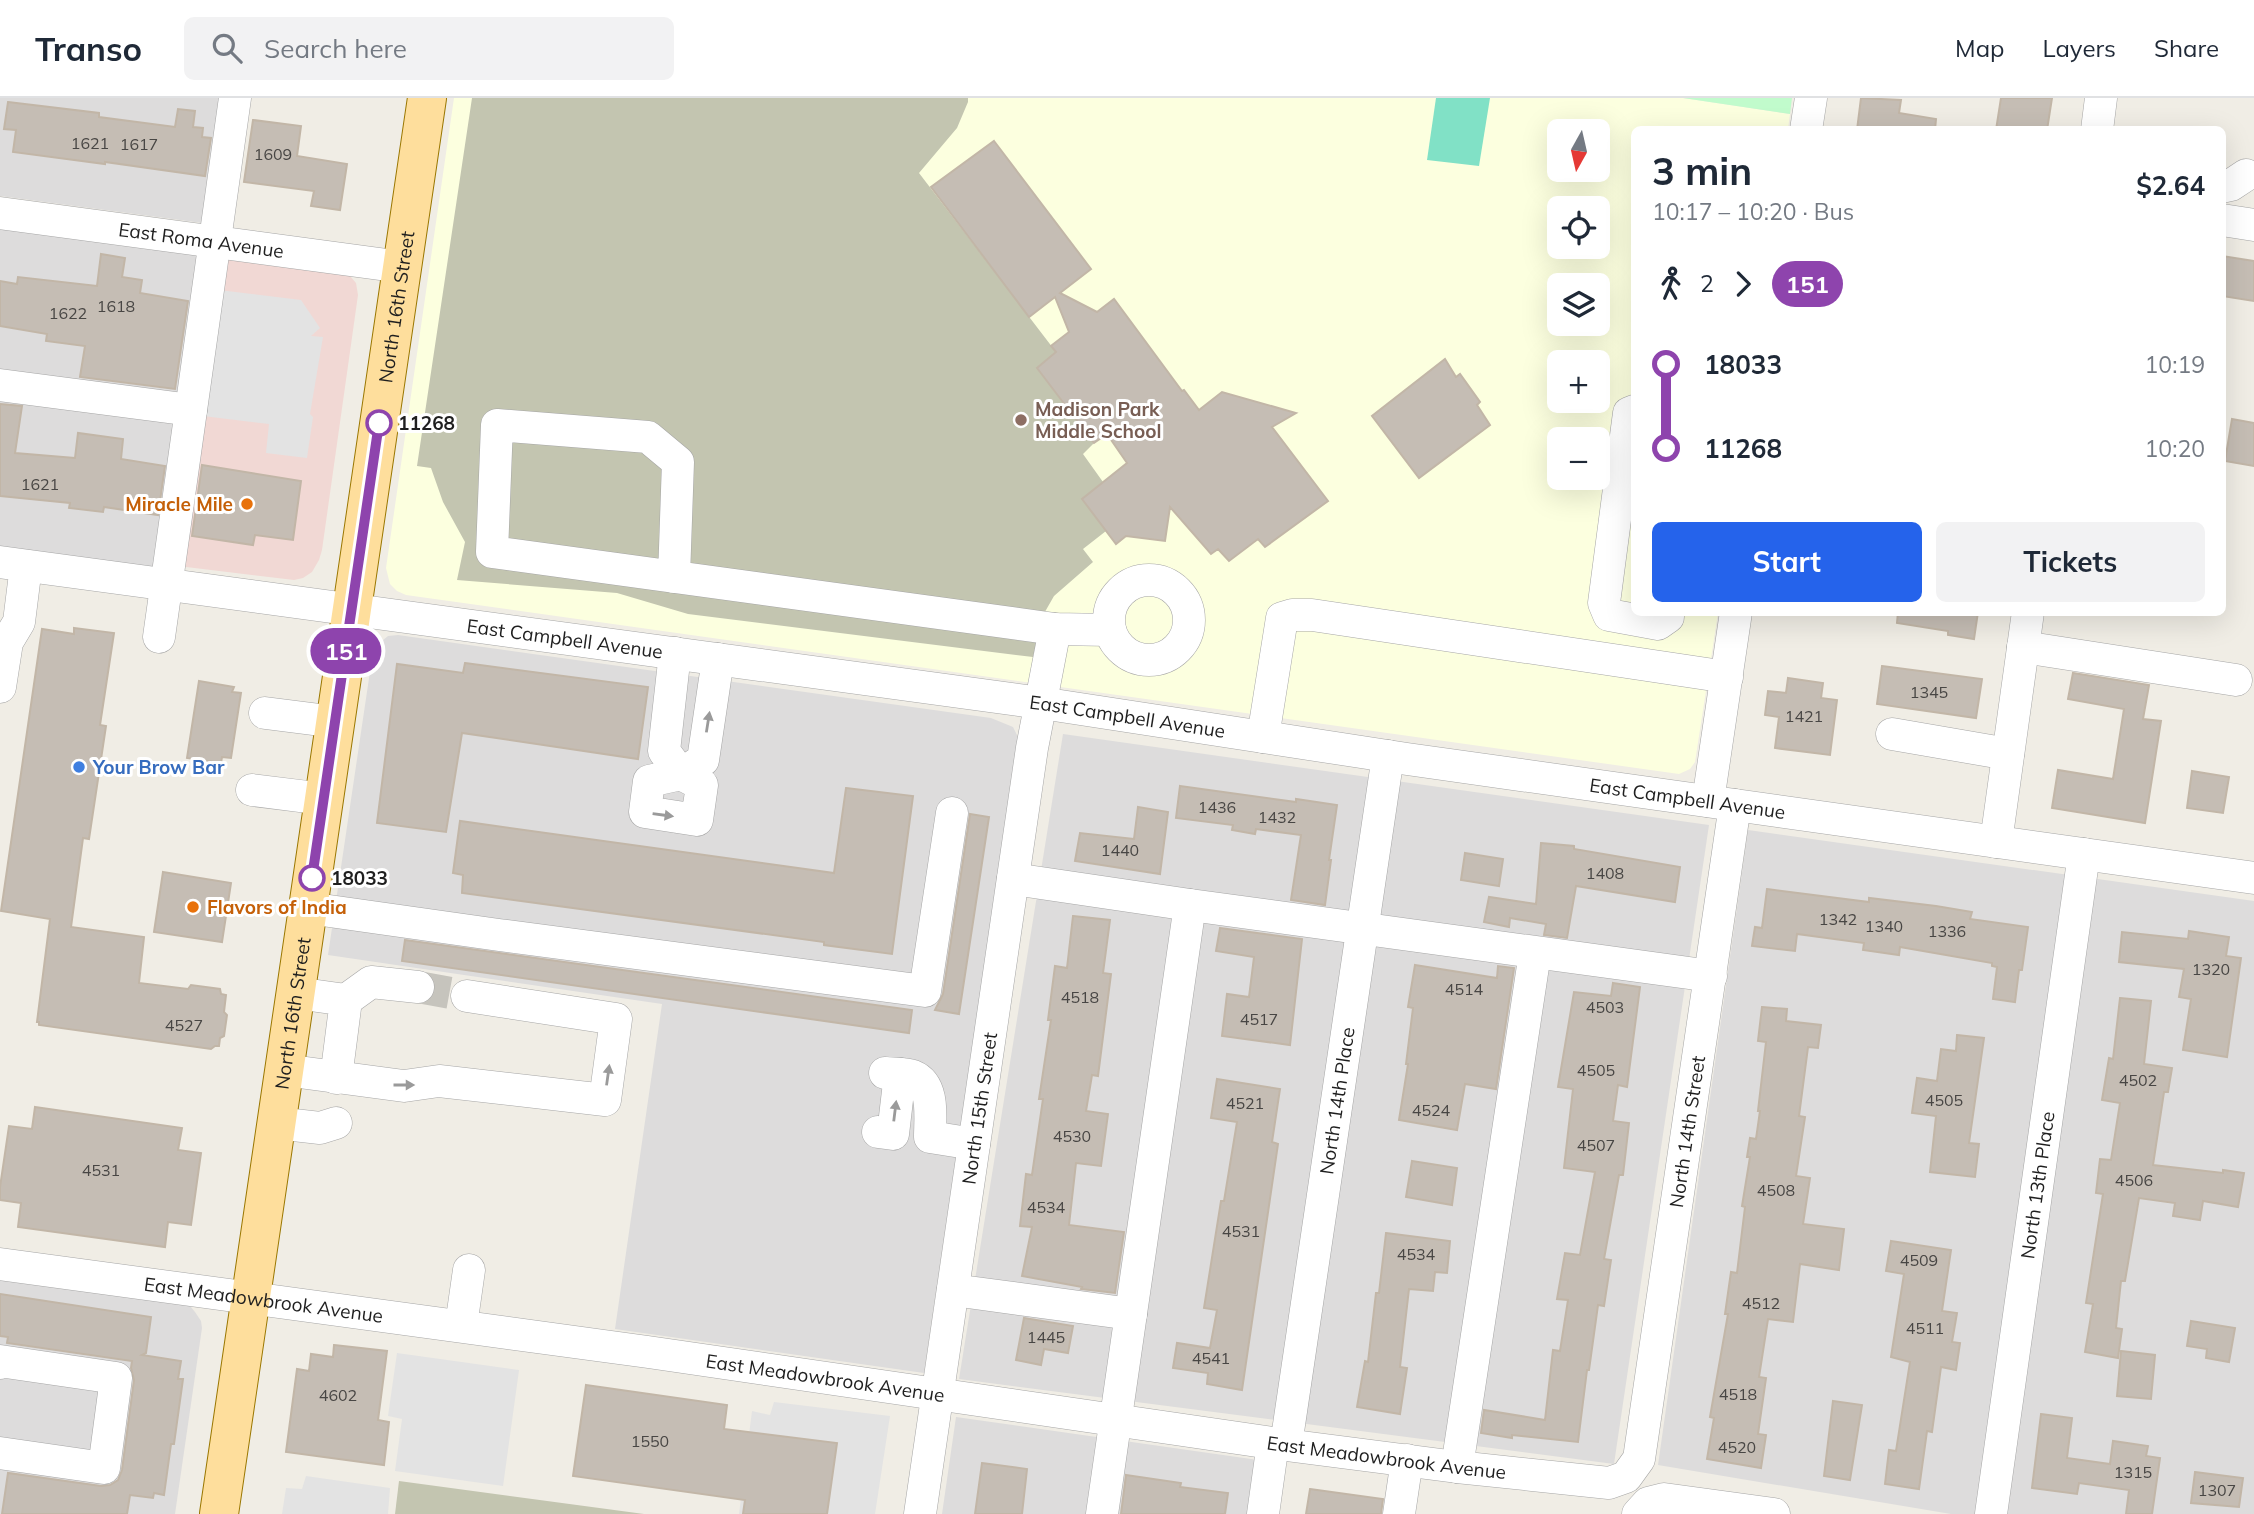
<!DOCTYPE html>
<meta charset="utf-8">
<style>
:root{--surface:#fff;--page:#f2f2f3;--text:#1f2937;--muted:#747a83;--line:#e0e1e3;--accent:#2563eb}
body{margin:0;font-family:Mulish,sans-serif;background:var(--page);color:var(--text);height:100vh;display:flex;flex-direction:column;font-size:26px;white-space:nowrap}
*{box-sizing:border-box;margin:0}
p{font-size:23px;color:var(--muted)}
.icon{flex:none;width:38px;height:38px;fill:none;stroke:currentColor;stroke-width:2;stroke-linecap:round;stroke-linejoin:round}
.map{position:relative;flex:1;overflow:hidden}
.drawer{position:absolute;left:1631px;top:28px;width:595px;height:490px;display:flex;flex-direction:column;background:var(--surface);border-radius:10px;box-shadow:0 7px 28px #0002}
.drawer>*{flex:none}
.badge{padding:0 14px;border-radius:23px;font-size:24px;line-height:46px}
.needle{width:46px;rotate:188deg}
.controls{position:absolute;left:1547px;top:21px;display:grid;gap:14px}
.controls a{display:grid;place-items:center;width:63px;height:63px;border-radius:10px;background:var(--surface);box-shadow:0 7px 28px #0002;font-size:35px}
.map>.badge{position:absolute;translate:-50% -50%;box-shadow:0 0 0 4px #fff}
.legs{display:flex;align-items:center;gap:10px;height:77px;padding:0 21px;font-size:23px}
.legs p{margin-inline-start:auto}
.summary{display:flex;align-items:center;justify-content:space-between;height:119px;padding:0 21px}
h1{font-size:38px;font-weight:700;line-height:52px}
.button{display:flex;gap:14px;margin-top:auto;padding:14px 21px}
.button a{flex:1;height:80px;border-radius:10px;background:var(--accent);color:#fff;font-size:28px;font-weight:700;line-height:80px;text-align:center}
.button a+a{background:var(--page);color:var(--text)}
ul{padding:0 21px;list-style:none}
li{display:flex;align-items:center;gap:24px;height:84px;font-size:26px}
li i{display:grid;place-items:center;width:10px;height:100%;margin:0 9px;background:currentColor}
li i::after{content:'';width:18px;height:18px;margin:-9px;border:5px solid;border-radius:50%;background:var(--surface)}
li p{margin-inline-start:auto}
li:first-child i{background:linear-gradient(#0000 50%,currentColor 0)}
li:last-child i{background:linear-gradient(currentColor 50%,#0000 0)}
header{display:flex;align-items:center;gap:42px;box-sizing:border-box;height:98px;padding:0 35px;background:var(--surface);border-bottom:2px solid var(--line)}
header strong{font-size:33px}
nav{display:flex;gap:38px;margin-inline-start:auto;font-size:24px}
.search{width:490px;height:63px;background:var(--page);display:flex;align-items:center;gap:18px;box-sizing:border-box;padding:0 24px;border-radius:10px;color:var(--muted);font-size:26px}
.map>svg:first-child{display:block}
</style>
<header>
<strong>Transo</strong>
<div class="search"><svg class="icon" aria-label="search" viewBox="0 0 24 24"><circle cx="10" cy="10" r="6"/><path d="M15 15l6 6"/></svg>Search here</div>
<nav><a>Map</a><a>Layers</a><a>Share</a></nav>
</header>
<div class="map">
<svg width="2254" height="1416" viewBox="0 0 2254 1416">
<rect width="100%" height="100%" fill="#f0ede5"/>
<g fill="#dddcdc">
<path d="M0 0H229L210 126 0 98Z"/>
<path d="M0 115 215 144 167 488 0 464Z"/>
<path d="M398 537 991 620 1013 629 1018 639 1017 650 924 1275 615 1231 662 906 328 857 372 560 377 547 388 538Z"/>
<path d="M1063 636 1709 727 1614 1366 959 1281Z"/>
<path d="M1748 732 2254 803V1416H1951L1658 1367Z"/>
<path d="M0 1182 190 1208 195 1214 201 1223 202 1230 175 1416H0Z"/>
<path d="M956 1319 1258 1362 1251 1416H942Z"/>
</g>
<path fill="#f1d8d4" d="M219 158 350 178 356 185 358 197 322 452 319 462 312 474 303 480 294 482 178 468Z"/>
<path fill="#fcffdf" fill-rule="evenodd" d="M454 0H1683L1790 16 1788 31 1634 32V514L1718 515 1695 664 1690 671 1679 676 406 497 397 493 390 486 386 470ZM1559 33H1598V72H1559ZM1559 110H1598V149H1559ZM1559 187H1598V226H1559ZM1559 264H1598V303H1559ZM1559 341H1598V380H1559Z"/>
<g fill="#c3c5b0">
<path d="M472 0H968V4L957 30 919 75 1056 254 1037 270 1094 345 1083 356 1103 384 1083 401 1106 433 1083 451 1093 464 1054 498 1042 519 1033 559 688 516 617 495 457 482 465 444 443 404 431 370 417 368Z"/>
<path d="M399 1383 644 1416H395Z"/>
</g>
<path fill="#c1fbcc" d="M1683 0H1792L1790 16Z"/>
<path fill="#81e1c6" d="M1436 0H1490L1479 68 1427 62Z"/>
<g fill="#e3e3e3">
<path d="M219 192 301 202 320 230 311 238 323 239 310 316 313 319 307 360 266 355 269 326 203 318Z"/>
<path d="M397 1255 519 1272 503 1388 395 1373 402 1321 388 1318Z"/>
<path d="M774 1304 890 1318 875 1416H739L752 1313 770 1317Z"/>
<path d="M306 1378 390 1390 388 1416H282L286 1390 302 1391Z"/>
</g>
<g fill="#c5bdb4" stroke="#c2b6a7" stroke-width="2">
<path d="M1861 0 1901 2 1899 15 1936 21 1935 32H1857Z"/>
<path d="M2001 0H2052L2047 32H1996Z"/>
<path d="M8 4 99 15V19L175 29 178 11 195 13 193 29 203 30 202 39 211 40 205 78 105 64V66L13 54 16 32 4 31Z"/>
<path d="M253 22 301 28 297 58 347 66 340 112 311 108 314 93 244 84Z"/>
<path d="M994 43 1091 171 1060 195 1097 214 1114 201 1182 293 1184 292 1199 312 1222 294 1296 315 1272 329 1328 403 1265 449 1258 441 1229 463 1218 451 1211 456 1170 409 1165 443 1126 438 1116 446 1082 401 1127 365 1107 336 1094 345 1037 270 1056 254 1051 248 1069 234 1055 199 1029 219 931 89Z"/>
<path d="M101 156 125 160 122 179 142 182 140 195 188 203 175 291 80 279 85 248 46 243 47 236 0 228V183L17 186 18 179 97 188Z"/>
<path d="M2222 158 2254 163V203L2222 198Z"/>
<path d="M1445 261 1456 279 1460 276 1480 304 1477 307 1490 327 1419 380 1372 318Z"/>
<path d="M0 306 22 308 15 355 75 360 78 335 123 341 121 361 165 368 158 417 104 409 103 414 69 410 70 405 0 398Z"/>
<path d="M2232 321 2254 325V368L2225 363Z"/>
<path d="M202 367 301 383 293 442 255 437 253 447 192 438Z"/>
<path d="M1898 514H1978L1974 541 1948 537V533L1897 525Z"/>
<path d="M74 530 114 535 100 627 106 628 89 741 83 740 71 829 144 839 139 885 188 891 191 887 220 891 221 896 226 897 224 914 227 917 224 938 220 940 219 948H215L211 951 39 927V924H37L50 821 1 813 42 531 74 536Z"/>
<path d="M465 565 648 589 638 661 462 635 446 734 377 725 397 566 463 575Z"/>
<path d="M1882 568 1982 581 1976 620 1877 606Z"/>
<path d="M2073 575 2149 587 2143 621 2161 623 2145 725 2052 710 2058 672 2113 681 2124 611 2068 601Z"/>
<path d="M1788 580 1823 585 1821 600 1837 602 1830 657 1775 650 1779 619 1765 617 1768 593 1786 595Z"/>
<path d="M199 583 234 589 232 594 241 595 231 660 222 659 221 665 187 660Z"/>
<path d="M2192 673 2229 679 2223 715 2187 710Z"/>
<path d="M1180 688 1296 704V701L1337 707 1329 762H1331L1325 807 1291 802 1301 737 1256 731 1255 736 1232 732 1233 727 1176 720Z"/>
<path d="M846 690 913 698 892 856 824 847V844L462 795 463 777 453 775 460 723 834 775Z"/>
<path d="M1138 709 1168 714 1160 776 1075 763 1080 735 1134 741Z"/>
<path d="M970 716 989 719 959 916 935 912 943 896Z"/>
<path d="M1541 745 1574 748V751L1680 769 1675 804 1576 788 1567 840 1544 837 1546 826 1510 820 1509 829 1484 824 1489 799 1536 806Z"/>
<path d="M1465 755 1503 761 1499 788 1461 782Z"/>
<path d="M163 774 231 785 222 844 154 834Z"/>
<path d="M1767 791 1869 804V800L1936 808 1972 814 1970 821 2028 829 2022 872H2019L2015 904 1993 901 1997 869 1992 868V865L1900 849 1899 857 1863 852 1864 845 1797 836 1795 853 1752 848 1755 829 1762 830Z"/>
<path d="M1073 818 1110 822 1103 875 1111 876 1098 978 1092 977 1086 1013 1108 1016 1101 1068 1076 1065 1069 1127 1124 1134 1115 1195 1081 1191 1082 1189 1022 1178 1032 1129 1020 1128 1026 1076 1032 1077 1043 1001H1039L1051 922H1048L1055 868 1067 870Z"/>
<path d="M1220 830 1302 841 1290 947 1222 938 1227 896 1249 899 1254 859 1216 853Z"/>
<path d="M2189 833 2229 839 2226 858 2241 860 2227 959 2183 952 2191 901 2179 899 2184 871 2119 864 2122 834 2188 841Z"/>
<path d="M405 842 912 912 909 935 402 863Z"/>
<path d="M1415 867 1497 880 1498 868 1514 870 1496 991 1465 986 1457 1032 1399 1022 1408 966H1406L1413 910 1408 909Z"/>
<path d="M1613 885 1640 889 1627 989 1618 987 1613 1023 1629 1025 1623 1077H1619L1604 1161 1611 1162 1604 1208 1598 1207 1589 1272H1587L1578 1344 1512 1337V1340L1481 1335 1484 1312 1545 1322 1553 1252 1560 1253 1568 1202 1557 1201 1565 1155 1580 1157 1595 1074 1564 1070 1573 991 1558 989 1574 894 1611 898Z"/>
<path d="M2120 900 2151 903 2144 966 2172 970 2168 994H2164L2153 1067 2223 1075V1072L2244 1075 2238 1109 2203 1103 2200 1122 2173 1118 2175 1105 2139 1100 2125 1183H2121L2116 1230 2122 1231 2118 1260 2085 1254 2093 1206 2086 1205 2103 1096 2096 1095 2100 1061 2111 1062 2120 1005 2102 1002 2109 960 2113 961Z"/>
<path d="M1762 909 1787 911 1786 923 1821 927 1818 950 1808 949 1799 1018 1805 1019 1796 1078 1810 1080 1803 1126 1844 1131 1839 1172 1800 1166 1793 1224 1768 1221 1759 1279 1766 1280 1758 1336 1766 1337 1761 1370 1707 1361 1714 1320 1710 1319 1728 1216H1725L1731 1174 1737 1175 1745 1109 1742 1108 1750 1059H1747L1750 1040 1756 1041 1760 1013H1758L1766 944 1758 943Z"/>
<path d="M1957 937 1984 940 1969 1045 1979 1046 1975 1079 1930 1074 1936 1018 1912 1015 1917 980 1937 983 1941 951 1956 953Z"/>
<path d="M1217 981 1280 991 1272 1044 1278 1046 1242 1292 1207 1286 1208 1275 1173 1270 1177 1245 1210 1250 1217 1212 1204 1210 1221 1103H1224L1237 1024 1211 1020Z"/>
<path d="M35 1009 182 1030 178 1052 201 1055 191 1127 168 1124 165 1149 18 1129 21 1105 0 1102V1089L9 1028 32 1031Z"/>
<path d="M1412 1063 1457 1070 1452 1107 1406 1099Z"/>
<path d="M1386 1135 1450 1143 1447 1175 1435 1174 1433 1193 1409 1191 1400 1269 1407 1270 1400 1316 1357 1309 1365 1263 1368 1264 1376 1195H1379Z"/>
<path d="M1891 1143 1951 1152 1942 1213 1957 1215 1952 1244 1960 1245 1956 1272 1941 1269 1932 1334 1927 1333 1919 1391 1885 1386 1889 1352 1896 1353 1910 1264 1891 1259 1904 1176 1886 1173Z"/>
<path d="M0 1196 151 1219 146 1255 142 1257 181 1263 178 1281H183L174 1346H171L164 1397 154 1395 153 1400 130 1397 127 1416H2L8 1375 101 1388 110 1387 118 1382 122 1372 134 1282 131 1270 132 1263 7 1245 8 1239 0 1238Z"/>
<path d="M1024 1220 1073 1228 1068 1255 1044 1251 1041 1267 1016 1262Z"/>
<path d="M2191 1223 2235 1230 2229 1264 2206 1260 2207 1251 2187 1248Z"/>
<path d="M334 1247 387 1253 378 1322 389 1324 384 1367 286 1354 297 1271 309 1273 311 1256 333 1259Z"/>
<path d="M2121 1253 2155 1257 2151 1301 2117 1298Z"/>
<path d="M586 1287 727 1307 724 1331 837 1345 827 1416H743L745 1402 573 1378Z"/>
<path d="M1833 1303 1862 1307 1850 1382 1824 1378Z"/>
<path d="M2041 1316 2072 1320 2067 1360 2110 1366 2113 1343 2148 1348 2146 1358 2160 1360 2152 1416H2126L2129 1392 2079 1385 2077 1396 2032 1390Z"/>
<path d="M982 1365 1027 1371 1022 1416H975Z"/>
<path d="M2195 1374 2243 1380 2239 1409 2191 1405Z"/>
<path d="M1126 1377 1181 1385 1180 1389 1228 1395 1225 1416H1121Z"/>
<path d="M1310 1391 1383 1401 1381 1416H1306Z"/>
</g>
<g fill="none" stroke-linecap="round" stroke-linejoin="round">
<path stroke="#c6c4bd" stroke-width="32" stroke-dasharray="32 16" stroke-linecap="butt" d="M418 889 467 898"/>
<g stroke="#a6a6a6" stroke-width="33">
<g id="minor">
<path d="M1806 32 1811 0"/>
<path d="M2097 32 2101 0"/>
<path d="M2222 89 2231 87 2246 77"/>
<path id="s1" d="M0 115 402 169"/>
<path d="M2222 122 2254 127"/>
<path d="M0 287 191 312"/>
<path d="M1634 313 1629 315 1604 505 1609 517 1658 526 1668 519V514"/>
<path id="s2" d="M0 464 1041 605 1407 661 2254 780"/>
<path d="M674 479 678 364 648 339 497 327 492 454 1055 531 1110 532"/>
<circle cx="1149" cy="522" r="40"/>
<path d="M159 539 235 0"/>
<path d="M2023 549 2236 582"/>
<path d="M675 555 664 653 681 676 702 687 697 722 645 714 649 683 681 676 703 662 718 561"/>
<path d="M0 589 7 544 19 524 26 468"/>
<path d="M265 615 336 624"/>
<path d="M1892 636 2008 656"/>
<path d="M1263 639 1282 520 1292 517H1312L1727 579"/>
<path d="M252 692 324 701"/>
<path d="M1708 703 1736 514"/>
<path d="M1996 744 2028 514"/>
<path d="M1013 781 1190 807 1711 878"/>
<path d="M308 810 499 837 925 893 952 715"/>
<path d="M296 895 346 902 336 980"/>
<path d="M346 902 371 884 418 889"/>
<path d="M284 972 404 988 439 983 605 1002 616 921 467 898"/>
<path d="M885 975C893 976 905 975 913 978 935 987 930 1020 930 1039L974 1046"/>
<path d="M276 1025 320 1030 336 1025"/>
<path d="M878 1034 893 1036 900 976"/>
<path id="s3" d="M0 1166 648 1254 1286 1347 1457 1369 1609 1385 1626 1379 1639 1361 1735 707"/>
<path d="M953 1192 1131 1216"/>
<path d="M461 1228 469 1172"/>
<path d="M0 1265V1263L116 1280 104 1370 0 1355"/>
<path id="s4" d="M1286 1347 1388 658"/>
<path d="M1457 1369 1535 855"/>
<path id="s5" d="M920 1416 1032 650 1055 531"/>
<path d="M1102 1416 1190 807"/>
<path d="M1263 1416 1273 1345"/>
<path d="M1399 1416 1407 1362"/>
<path d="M1638 1416 1648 1405 1664 1401 1774 1416"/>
<path id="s6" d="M1991 1416 2084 756"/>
</g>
</g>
<g stroke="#9a7700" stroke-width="40">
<g id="major">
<path id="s7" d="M219 1416 427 0"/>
</g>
</g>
<use href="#minor" stroke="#fff" stroke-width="32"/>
<use href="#major" stroke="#fede9c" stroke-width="38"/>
</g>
<defs><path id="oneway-solid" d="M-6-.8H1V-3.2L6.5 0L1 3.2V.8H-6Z" transform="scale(1.75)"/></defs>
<g fill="#9a9a9a">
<use href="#oneway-solid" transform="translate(708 624) rotate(-81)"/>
<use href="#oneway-solid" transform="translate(663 717) rotate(8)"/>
<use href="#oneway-solid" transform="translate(608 977) rotate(-82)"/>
<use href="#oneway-solid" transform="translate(404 987)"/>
<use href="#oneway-solid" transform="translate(895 1013) rotate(-83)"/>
</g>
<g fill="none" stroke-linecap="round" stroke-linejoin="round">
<g stroke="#fff" stroke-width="16">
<path id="line-1" d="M312 780 379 325"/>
</g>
<use href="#line-1" stroke="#8e44ad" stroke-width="10"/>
</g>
<circle fill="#8d6e63" stroke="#fff" stroke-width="2.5" cx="1021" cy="322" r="7"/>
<g fill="#fff" stroke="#8e44ad" stroke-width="3.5">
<circle cx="379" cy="325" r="12"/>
<circle cx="312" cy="780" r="12"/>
</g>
<g fill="#e8710a" stroke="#fff" stroke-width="2.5">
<circle cx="247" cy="406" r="7"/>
<circle cx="193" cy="809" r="7"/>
</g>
<circle fill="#3f7fe0" stroke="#fff" stroke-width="2.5" cx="79" cy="669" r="7"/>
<g text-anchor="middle" stroke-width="6" stroke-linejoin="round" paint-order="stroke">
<g font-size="16" fill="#484644">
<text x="90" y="51">1621</text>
<text x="139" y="52">1617</text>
<text x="273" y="62">1609</text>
<text x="116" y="214">1618</text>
<text x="68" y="221">1622</text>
<text x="40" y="392">1621</text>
<text x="1929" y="600">1345</text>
<text x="1804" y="624">1421</text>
<text x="1217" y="715">1436</text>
<text x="1277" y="725">1432</text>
<text x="1120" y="758">1440</text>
<text x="1605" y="781">1408</text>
<text x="1838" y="827">1342</text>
<text x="1884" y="834">1340</text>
<text x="1947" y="839">1336</text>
<text x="2211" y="877">1320</text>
<text x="1464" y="897">4514</text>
<text x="1080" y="905">4518</text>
<text x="1605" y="915">4503</text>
<text x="1259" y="927">4517</text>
<text x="184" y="933">4527</text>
<text x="1596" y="978">4505</text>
<text x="2138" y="988">4502</text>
<text x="1944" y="1008">4505</text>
<text x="1245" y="1011">4521</text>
<text x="1431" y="1018">4524</text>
<text x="1072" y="1044">4530</text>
<text x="1596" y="1053">4507</text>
<text x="101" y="1078">4531</text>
<text x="2134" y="1088">4506</text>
<text x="1776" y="1098">4508</text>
<text x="1046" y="1115">4534</text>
<text x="1241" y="1139">4531</text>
<text x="1416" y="1162">4534</text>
<text x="1919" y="1168">4509</text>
<text x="1761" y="1211">4512</text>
<text x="1925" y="1236">4511</text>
<text x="1046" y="1245">1445</text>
<text x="1211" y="1266">4541</text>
<text x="1738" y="1302">4518</text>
<text x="338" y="1303">4602</text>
<text x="650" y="1349">1550</text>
<text x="1737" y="1355">4520</text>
<text x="2133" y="1380">1315</text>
<text x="2217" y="1398">1307</text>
</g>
<g font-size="19" fill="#1f1f1f" stroke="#fff">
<text dy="7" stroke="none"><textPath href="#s1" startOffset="203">East Roma Avenue</textPath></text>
<text dy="7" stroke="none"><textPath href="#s7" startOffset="1220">North 16th Street</textPath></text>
<text dy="7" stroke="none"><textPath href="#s2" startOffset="570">East Campbell Avenue</textPath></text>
<text dy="7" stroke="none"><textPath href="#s2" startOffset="1138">East Campbell Avenue</textPath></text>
<text dy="7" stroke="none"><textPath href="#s2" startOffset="1704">East Campbell Avenue</textPath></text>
<text dy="7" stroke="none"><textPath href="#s7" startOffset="506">North 16th Street</textPath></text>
<text dy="7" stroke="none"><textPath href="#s4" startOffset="348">North 14th Place</textPath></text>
<text dy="7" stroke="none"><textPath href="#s5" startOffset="410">North 15th Street</textPath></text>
<text dy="7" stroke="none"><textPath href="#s3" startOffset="1995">North 14th Street</textPath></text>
<text dy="7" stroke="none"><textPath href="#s6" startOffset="332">North 13th Place</textPath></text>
<text dy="7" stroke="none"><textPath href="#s3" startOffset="266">East Meadowbrook Avenue</textPath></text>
<text dy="7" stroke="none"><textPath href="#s3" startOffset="833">East Meadowbrook Avenue</textPath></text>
<text dy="7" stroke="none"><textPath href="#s3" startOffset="1400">East Meadowbrook Avenue</textPath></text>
</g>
<g font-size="19" font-weight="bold" fill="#785e54" stroke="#fff" text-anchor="start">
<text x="1035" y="318">Madison Park<tspan x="1035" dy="22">Middle School</tspan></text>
</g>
<g font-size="19" font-weight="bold" fill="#1f1f1f" stroke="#fff" text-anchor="start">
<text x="398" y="332">11268</text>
<text x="331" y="787">18033</text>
</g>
<g font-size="19" font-weight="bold" fill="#c56008" stroke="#fff" text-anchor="end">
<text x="233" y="413">Miracle Mile</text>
<text x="207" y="816" text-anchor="start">Flavors of India</text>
</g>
<g font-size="19" font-weight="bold" fill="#366cbe" stroke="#fff" text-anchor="start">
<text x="93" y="676">Your Brow Bar</text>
</g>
</g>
</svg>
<div class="controls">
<a><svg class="needle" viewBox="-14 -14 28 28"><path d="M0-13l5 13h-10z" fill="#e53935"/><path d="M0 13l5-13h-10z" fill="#747a83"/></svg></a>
<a><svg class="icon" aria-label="locate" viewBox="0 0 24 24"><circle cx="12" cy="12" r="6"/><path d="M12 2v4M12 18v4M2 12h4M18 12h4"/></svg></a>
<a><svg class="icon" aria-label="layers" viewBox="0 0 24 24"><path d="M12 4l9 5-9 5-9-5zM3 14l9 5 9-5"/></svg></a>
<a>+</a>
<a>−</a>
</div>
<b class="badge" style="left:346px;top:553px;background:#8e44ad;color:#fff">151</b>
<section class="drawer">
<div class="summary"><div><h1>3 min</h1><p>10:17 – 10:20 · Bus</p></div><b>$2.64</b></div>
<div class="legs"><svg class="icon" aria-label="walk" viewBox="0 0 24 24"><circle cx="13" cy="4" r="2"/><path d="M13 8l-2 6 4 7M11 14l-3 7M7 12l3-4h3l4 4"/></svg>2<svg class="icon" aria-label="forward" viewBox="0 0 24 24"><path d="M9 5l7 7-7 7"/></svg><b class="badge" style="background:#8e44ad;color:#fff">151</b></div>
<ul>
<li><i style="color:#8e44ad"></i><b>18033</b><p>10:19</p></li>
<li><i style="color:#8e44ad"></i><b>11268</b><p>10:20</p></li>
</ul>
<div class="button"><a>Start</a><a>Tickets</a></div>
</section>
</div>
